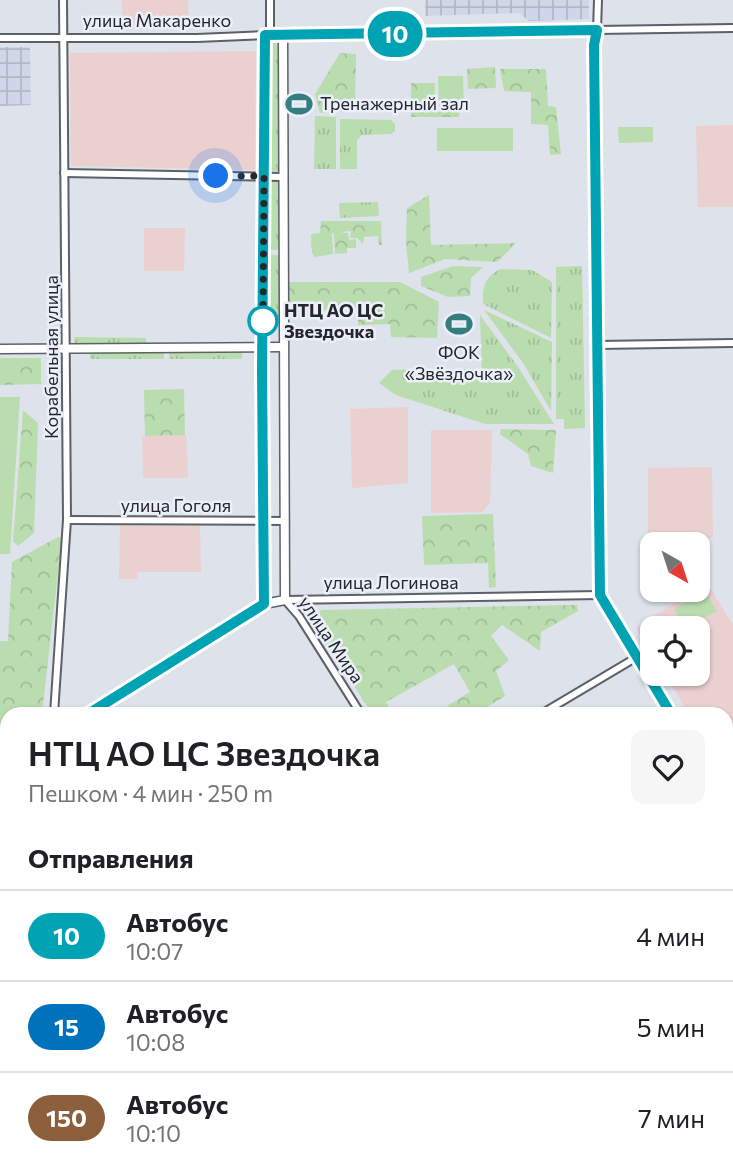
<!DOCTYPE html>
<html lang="ru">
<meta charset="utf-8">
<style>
:root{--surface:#fff;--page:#f6f6f6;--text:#202124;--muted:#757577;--line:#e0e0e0}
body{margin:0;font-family:Commissioner,sans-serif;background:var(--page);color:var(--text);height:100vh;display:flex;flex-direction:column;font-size:26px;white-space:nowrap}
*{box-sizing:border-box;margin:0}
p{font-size:23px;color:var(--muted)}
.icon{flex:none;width:38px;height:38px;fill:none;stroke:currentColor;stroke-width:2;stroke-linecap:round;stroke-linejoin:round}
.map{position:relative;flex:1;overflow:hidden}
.sheet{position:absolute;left:0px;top:707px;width:733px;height:469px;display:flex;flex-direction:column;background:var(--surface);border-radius:21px 21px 0 0;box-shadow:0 2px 5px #0004}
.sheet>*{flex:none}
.badge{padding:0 14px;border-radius:23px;font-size:24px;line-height:46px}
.needle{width:46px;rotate:141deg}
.controls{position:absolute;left:640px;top:532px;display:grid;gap:14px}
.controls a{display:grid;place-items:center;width:70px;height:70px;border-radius:14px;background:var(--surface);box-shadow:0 2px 5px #0004;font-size:35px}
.you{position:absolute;width:35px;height:35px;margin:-18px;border:5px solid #fff;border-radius:50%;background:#1a73e8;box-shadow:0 0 0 10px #1a73e833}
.map>.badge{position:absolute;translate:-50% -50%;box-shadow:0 0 0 4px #fff}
h2{padding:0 28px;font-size:26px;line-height:63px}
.round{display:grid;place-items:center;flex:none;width:74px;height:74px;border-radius:14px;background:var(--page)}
.summary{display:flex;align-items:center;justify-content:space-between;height:119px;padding:0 28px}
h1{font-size:33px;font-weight:600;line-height:52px}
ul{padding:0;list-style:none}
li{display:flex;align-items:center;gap:21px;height:91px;padding:0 28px;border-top:2px solid var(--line)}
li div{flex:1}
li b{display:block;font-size:26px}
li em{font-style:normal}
li .badge{min-width:77px;font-weight:700;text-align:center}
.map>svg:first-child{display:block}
</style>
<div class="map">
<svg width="733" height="1176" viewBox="0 0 733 1176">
<defs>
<pattern id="industrial-grid" width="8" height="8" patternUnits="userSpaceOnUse" patternTransform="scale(1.75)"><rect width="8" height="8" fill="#cfd6e7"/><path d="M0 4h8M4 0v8" fill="none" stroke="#b2b8c6"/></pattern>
<pattern id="grass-tufts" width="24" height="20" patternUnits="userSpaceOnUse" patternTransform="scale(1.75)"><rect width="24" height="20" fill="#baddaf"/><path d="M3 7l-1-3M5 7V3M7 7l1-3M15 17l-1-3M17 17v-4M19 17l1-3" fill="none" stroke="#a0be97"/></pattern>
<pattern id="forest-crowns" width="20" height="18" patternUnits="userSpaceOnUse" patternTransform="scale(1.75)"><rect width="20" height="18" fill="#baddaf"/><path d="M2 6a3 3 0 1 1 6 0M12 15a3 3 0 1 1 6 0" fill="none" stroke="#a0be97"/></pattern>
<pattern id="water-ripples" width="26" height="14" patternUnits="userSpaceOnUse" patternTransform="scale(1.75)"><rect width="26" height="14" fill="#36b7c8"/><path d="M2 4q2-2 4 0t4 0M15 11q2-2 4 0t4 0" fill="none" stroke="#2d95a3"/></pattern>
</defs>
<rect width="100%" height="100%" fill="#dde2eb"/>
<g fill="url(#industrial-grid)">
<path d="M425 0H589V19L529 21 519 13 425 16Z"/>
<path d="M0 47H30L31 105 0 106Z"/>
</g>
<g fill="#ebd0d0">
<path d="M122 0H188L189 27 123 30Z"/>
<path d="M256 51 255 170 71 166 70 53Z"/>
<path d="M733 125V207H698L696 126Z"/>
<path d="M144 228H185L184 271H144Z"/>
<path d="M408 407V483L352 488 350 409Z"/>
<path d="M431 430H492L490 503 482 512 431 513Z"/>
<path d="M186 435 188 478H143L142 436Z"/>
<path d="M712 467 713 538 648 542V468Z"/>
<path d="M120 526H200L201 572H138L137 579H119Z"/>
<path d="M707 583 733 625V725L726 729V714H689L665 674H698V628H653V655L636 627Z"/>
</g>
<g fill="url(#grass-tufts)">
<path d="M273 38H279L278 171H267L268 40Z"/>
<path d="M315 116 336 117V169H314Z"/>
<path d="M340 119 391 120 395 124V131L391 134 362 135 357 140V169H340Z"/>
<path d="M278 181 279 250H265L264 182Z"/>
<path d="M378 202 379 216 340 218 339 203Z"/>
<path d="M264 255H279V320L265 321Z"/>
<path d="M582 266 585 428 564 429V419H556V267Z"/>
<path d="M500 269 532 270 552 282 551 338 483 304C483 286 483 279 500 269Z"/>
<path d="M484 310 552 342 551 411 523 363Z"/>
<path d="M480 315 518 367 554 424H485L396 395 379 383 392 370 417 369 418 380 430 379V369H474V379H482Z"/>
<path d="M74 337 146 338V345H74Z"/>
<path d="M242 350V359H169V351Z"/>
<path d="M164 351V359H90V352Z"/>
</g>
<g fill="url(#forest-crowns)">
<path d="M340 53 356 54 355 111 320 113 315 94Z"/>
<path d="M495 67 496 88 468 89 467 69Z"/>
<path d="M500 69H546L548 106 556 107 561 154 550 155 548 125 531 124V92L504 91Z"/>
<path d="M411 83H435V112L460 111 459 117H411Z"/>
<path d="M429 195 431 245 516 243 497 262 445 259 409 273 406 241 407 208Z"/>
<path d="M321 221H381L382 245H379L378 236 364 237 363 244 357 238H350L351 231 339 232 348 233 349 240 356 239V248H347V253L335 254 334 233H332L333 254 315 257 312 253 311 234 320 233Z"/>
<path d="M453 266 483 267 471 278 470 296 448 297 421 286V277Z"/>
<path d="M289 282H400L439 302 437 338 391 337 390 324 358 325V308L313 311V318L287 319Z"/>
<path d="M0 358H41V384L0 385Z"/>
<path d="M184 389 185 435 145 436 144 390Z"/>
<path d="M23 410 38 423 34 533 18 546 13 541Z"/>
<path d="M501 429 556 430 553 473 531 466 528 454 500 434Z"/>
<path d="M493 514 496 587 489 588 488 563 424 565 422 516Z"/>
<path d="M58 537H62L42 714H7V746L0 750V641H8L12 562Z"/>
<path d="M577 605 578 611 541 632 540 651 502 625 491 636 509 660 496 671 505 696 476 714H452L447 706 470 692 454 664 386 702 392 714H372L313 621 321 610Z"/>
</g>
<g fill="#baddaf">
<path d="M438 76H463L464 109H439Z"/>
<path d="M618 127H653V142L619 143Z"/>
<rect x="437" y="128" width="76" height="23"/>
<path d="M0 397H20L10 554H0Z"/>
<path d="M705 591 717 611 685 628 674 609Z"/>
</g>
<g fill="url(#water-ripples)">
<path d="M0 1009 7 1011V1094L0 1095Z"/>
<path d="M133 1169H248L232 1176H148Z"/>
</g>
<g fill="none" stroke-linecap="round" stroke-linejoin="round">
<path stroke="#36b7c8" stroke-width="5" d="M305 1176 309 1173 311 1176"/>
<g stroke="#5c6068" stroke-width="10">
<g id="street">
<path d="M270 0V35"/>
<path d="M598 0 597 30 733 28"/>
<path d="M0 38H197L265 35"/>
<path d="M64 173 283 177"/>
<path d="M597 345 733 343"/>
<path d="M67 520 284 521"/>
<path d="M285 600 600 595"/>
<path d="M285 600 299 616 361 714"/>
<path d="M54 714 67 520 63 0"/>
<path d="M541 714 637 657"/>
<path d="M0 854 7 845"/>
<path d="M0 880V881"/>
<path d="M0 1162 4 1150"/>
<path d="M38 1169 51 1176"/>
</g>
</g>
<g stroke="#5c6068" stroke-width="11">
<g id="secondary">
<path d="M0 349 283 347"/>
<path d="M264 604 262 371 265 35 597 30 594 45 600 595 671 714"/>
<path d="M88 714 264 604 285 600 283 34"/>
<path d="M0 770 7 765"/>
<path d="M0 798 7 803"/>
<path d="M726 806 733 817"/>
<path d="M726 868 733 864"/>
<path d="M498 1169 504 1176"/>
</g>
</g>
<use href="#street" stroke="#fff" stroke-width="6"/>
<use href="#secondary" stroke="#fff" stroke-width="8"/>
</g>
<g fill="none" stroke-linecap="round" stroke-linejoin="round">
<g stroke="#fff" stroke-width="16">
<path id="line" d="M88 714 264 604 262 371 265 35 597 30 594 45 600 595 671 714"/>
</g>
<use href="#line" stroke="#00a3b4" stroke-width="10"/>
<path stroke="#25272b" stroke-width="7" stroke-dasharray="0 12.6" d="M216 176H264L263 324V321"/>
</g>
<defs>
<g id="stadium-bare" transform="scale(2.1)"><path d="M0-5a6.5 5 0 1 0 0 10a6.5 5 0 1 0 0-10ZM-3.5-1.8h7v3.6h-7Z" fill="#357e7f" stroke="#eaeff9" stroke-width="2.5" paint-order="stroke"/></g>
</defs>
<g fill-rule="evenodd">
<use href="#stadium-bare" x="299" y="104"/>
<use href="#stadium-bare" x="459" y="324"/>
</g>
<circle fill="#fff" stroke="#00a3b4" stroke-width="3.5" cx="263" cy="321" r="14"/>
<g text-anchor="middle" stroke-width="5" stroke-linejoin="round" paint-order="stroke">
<g font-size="18" fill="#25272b" stroke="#eaeff9">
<text x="157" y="27">улица Макаренко</text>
<text transform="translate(52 357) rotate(-90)" y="6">Корабельная улица</text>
<text x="176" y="512">улица Гоголя</text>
<text x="391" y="589">улица Логинова</text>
<text transform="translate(331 640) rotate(56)" y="6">улица Мира</text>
</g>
<g font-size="18" fill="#25272b" stroke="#eaeff9" text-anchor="start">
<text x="320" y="110">Тренажерный зал</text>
<text x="459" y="359" text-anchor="middle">ФОК<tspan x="459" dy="21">«Звёздочка»</tspan></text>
</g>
<g font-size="18" font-weight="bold" fill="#25272b" stroke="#eaeff9" text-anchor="start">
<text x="284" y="317">НТЦ АО ЦС<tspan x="284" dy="21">Звездочка</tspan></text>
</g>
</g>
</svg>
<div class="controls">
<a><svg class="needle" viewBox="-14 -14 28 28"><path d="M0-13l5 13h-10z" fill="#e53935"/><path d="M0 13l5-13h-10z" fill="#757577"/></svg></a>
<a><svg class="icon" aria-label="locate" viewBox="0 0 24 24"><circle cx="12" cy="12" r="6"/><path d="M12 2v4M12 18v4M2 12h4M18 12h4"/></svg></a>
</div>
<div class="you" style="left:216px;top:176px"></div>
<b class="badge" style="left:395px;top:34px;background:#00a3b4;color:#fff">10</b>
<section class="sheet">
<div class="summary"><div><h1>НТЦ АО ЦС Звездочка</h1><p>Пешком · 4 мин · 250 m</p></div><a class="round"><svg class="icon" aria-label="heart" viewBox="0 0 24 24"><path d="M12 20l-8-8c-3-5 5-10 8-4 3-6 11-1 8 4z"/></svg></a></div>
<h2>Отправления</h2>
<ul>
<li><span class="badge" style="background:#00a3b4;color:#fff">10</span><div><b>Автобус</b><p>10:07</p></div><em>4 мин</em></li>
<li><span class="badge" style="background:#0072bc;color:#fff">15</span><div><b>Автобус</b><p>10:08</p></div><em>5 мин</em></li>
<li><span class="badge" style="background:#8b5e3c;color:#fff">150</span><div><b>Автобус</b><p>10:10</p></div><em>7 мин</em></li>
</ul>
</section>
</div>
